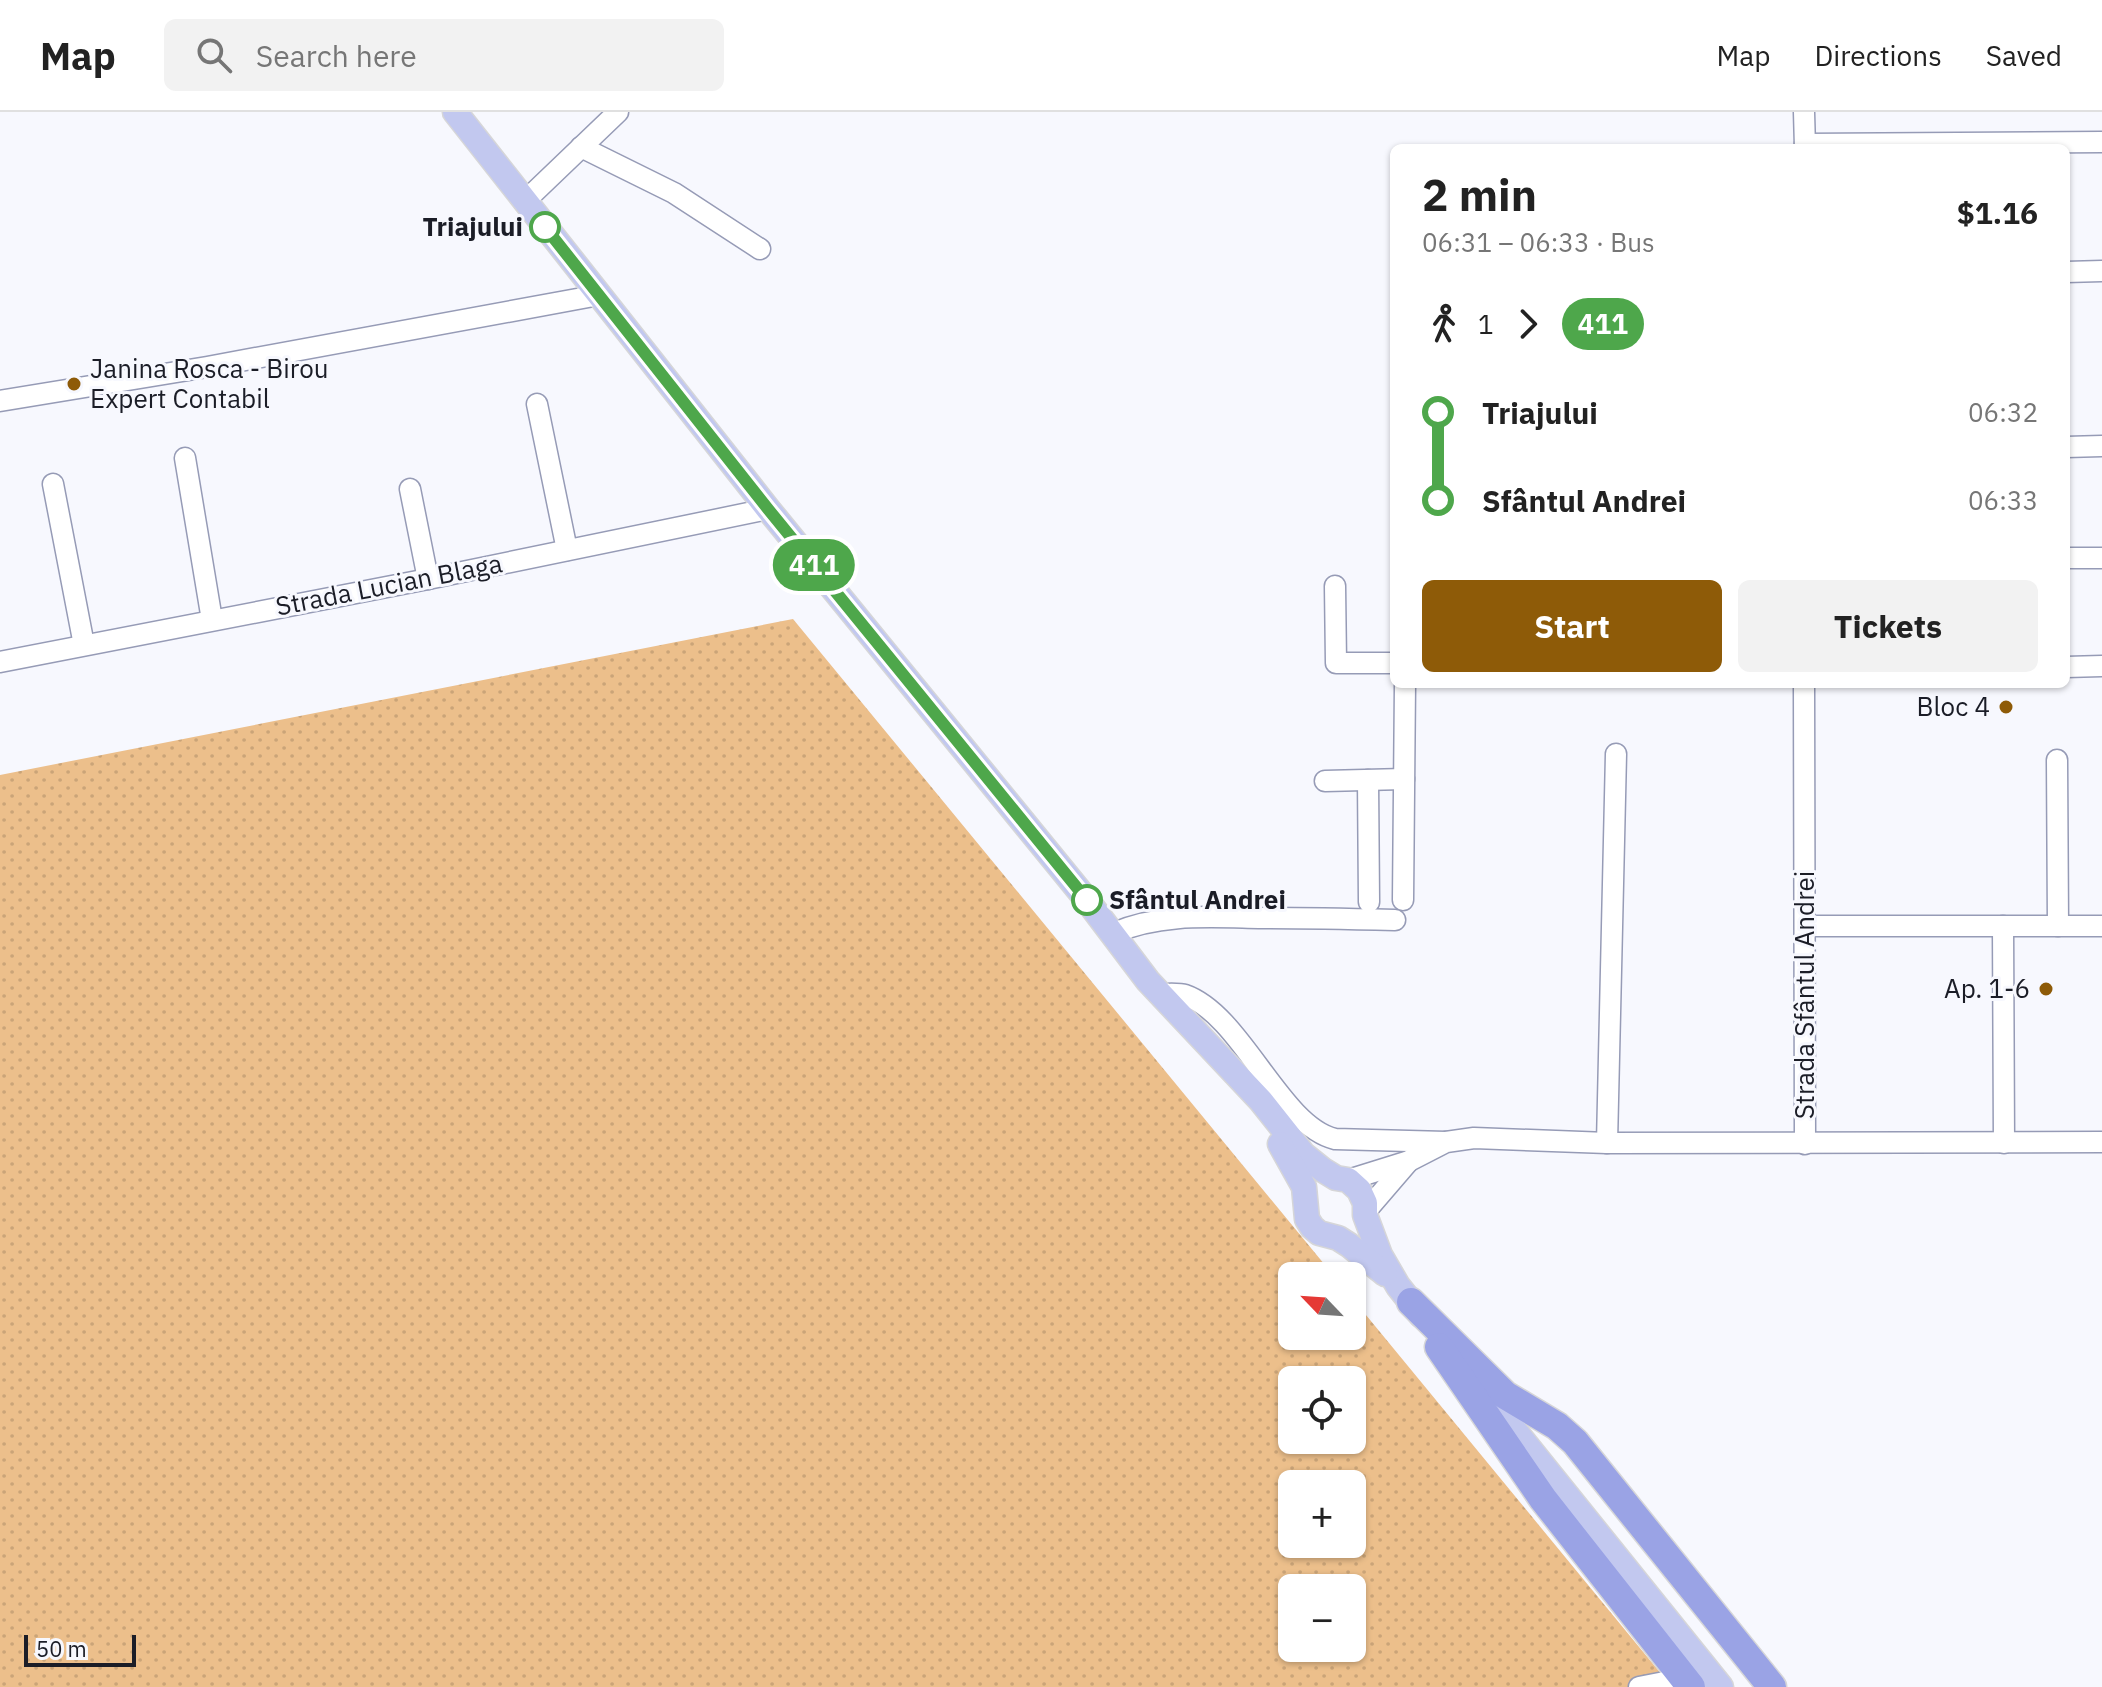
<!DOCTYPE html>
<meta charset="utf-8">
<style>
:root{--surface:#fff;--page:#f2f2f2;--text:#222;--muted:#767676;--line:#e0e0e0;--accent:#8e5b08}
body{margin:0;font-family:"IBM Plex Sans",sans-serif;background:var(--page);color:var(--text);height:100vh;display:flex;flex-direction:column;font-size:30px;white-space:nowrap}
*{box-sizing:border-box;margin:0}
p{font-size:26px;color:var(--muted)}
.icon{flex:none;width:44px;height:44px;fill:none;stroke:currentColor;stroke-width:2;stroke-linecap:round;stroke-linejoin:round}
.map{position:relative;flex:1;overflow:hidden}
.panel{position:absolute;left:1390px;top:32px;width:680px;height:544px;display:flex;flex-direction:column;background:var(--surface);border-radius:12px;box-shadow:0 2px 6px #0004}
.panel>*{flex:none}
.badge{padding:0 16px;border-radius:26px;font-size:28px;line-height:52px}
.needle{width:52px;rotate:295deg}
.buttons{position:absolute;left:1278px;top:1150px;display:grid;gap:16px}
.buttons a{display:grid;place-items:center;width:88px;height:88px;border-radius:12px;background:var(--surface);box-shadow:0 2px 6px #0004;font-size:40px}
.scale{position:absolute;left:24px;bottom:20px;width:112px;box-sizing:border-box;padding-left:8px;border:4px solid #1b1d27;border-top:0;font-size:22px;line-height:28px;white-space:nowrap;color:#1b1d27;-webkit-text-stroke:6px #f7f8fe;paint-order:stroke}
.map>.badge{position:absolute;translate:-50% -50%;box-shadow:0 0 0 4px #fff}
.legs{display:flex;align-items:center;gap:12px;height:88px;padding:0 32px;font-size:26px}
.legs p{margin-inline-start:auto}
.overview{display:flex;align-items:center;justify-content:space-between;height:136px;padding:0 32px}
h1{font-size:44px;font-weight:700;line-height:60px}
.primary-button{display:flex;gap:16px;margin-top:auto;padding:16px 32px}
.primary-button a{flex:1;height:92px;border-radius:12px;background:var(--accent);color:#fff;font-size:32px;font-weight:700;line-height:92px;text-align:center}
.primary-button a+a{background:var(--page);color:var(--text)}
ul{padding:0 32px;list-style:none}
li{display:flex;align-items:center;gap:28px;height:88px;font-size:30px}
li i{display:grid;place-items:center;width:12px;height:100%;margin:0 10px;background:currentColor}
li i::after{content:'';width:20px;height:20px;margin:-10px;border:6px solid;border-radius:50%;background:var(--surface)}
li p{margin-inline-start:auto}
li:first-child i{background:linear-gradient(#0000 50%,currentColor 0)}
li:last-child i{background:linear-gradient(currentColor 50%,#0000 0)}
header{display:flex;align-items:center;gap:48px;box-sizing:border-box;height:112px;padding:0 40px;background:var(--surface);border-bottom:2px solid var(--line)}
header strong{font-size:38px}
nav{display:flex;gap:44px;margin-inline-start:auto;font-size:28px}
.search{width:560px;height:72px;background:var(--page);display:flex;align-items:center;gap:20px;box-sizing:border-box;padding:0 28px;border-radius:12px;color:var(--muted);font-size:30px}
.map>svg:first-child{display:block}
</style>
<header>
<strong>Map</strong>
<div class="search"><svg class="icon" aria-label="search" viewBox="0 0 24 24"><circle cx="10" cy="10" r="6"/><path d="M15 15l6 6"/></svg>Search here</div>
<nav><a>Map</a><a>Directions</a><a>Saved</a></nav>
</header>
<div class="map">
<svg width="2102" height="1575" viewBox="0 0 2102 1575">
<defs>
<pattern id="grass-dots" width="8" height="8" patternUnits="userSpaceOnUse" patternTransform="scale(2)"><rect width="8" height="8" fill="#ecbf8b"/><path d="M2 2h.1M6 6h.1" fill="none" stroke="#caa478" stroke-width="1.8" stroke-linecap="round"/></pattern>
</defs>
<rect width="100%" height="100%" fill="#f7f8fe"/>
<path fill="url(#grass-dots)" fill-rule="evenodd" d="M793 507 1334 1164H1292V1224H1352V1186L1672 1575H0V663ZM1292 1268H1352V1328H1292ZM1292 1372H1352V1432H1292ZM1292 1476H1352V1536H1292Z"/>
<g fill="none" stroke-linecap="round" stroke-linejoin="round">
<g stroke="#969bb6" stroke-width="23">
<g id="minor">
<path d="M1804 0 1805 36"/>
<path d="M1805 32 2102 30"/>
<path d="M581 35 674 81 760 137"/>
<path d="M524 90 618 0"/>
<path d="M2066 160 2102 159"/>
<path d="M0 289 207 255 599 183"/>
<path d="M537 292 567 438"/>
<path d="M2066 335 2102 334"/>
<path d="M185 346 212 508"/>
<path d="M53 372 84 533"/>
<path d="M410 377 428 467"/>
<path d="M2066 446H2102"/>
<path d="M1335 474 1336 551H1394"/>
<path d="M0 550 428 467 768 397"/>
<path d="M2066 555 2102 554"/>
<path d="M1804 572 1805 1032"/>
<path d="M2057 648 2058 814"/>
<path d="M1368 668 1369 790"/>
<path d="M1325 669 1404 667"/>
<path d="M1403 788 1405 572"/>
<path d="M1805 814H2102"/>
<path d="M2003 814 2004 1031"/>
<path d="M1114 821C1160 801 1210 805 1259 806 1305 806 1350 807 1395 808"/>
<path d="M1161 882C1168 882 1179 881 1185 883 1242 903 1280 1014 1335 1027L1446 1030"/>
<path d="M1607 1031 1616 642"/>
<path d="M1348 1068 1409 1049 1446 1030 1474 1026 1607 1031 2102 1030"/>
<path d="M1366 1099 1409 1049"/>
<path d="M1639 1575 1685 1566"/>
</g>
</g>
<g stroke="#d6d6d8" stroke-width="27">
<g id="major">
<path d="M455 0 768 397 1086 787 1148 869 1261 989 1303 1042 1323 1058 1336 1066 1348 1068 1359 1078 1365 1091V1103L1380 1143 1398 1174 1421 1203"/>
<path d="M1280 1032 1304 1075 1307 1107 1312 1115 1319 1121 1338 1126 1349 1133 1385 1162"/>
<path d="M1487 1284 1721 1575"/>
</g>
</g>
<g stroke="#d6d6d8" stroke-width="31">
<g id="highway">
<path d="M1411 1190 1505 1283 1557 1314 1575 1330 1772 1575"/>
<path d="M1439 1235 1543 1387 1691 1575"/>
</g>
</g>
<use href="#minor" stroke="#fff" stroke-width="20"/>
<use href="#major" stroke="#c2c8ef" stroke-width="24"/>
<use href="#highway" stroke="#9aa3e5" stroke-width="28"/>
</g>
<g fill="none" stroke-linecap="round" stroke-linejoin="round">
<g stroke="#fff" stroke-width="18">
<path id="line-1" d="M545 115 768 397 1087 788"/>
</g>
<use href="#line-1" stroke="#4ea74b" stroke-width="12"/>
</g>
<g fill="#fff" stroke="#4ea74b" stroke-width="4">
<circle cx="545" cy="115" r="14"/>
<circle cx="1087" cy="788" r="14"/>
</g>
<g fill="#8e5b08" stroke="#f7f8fe" stroke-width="3">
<circle cx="74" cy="272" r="8"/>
<circle cx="2006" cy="595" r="8"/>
<circle cx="2046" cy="877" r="8"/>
</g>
<g text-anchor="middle" stroke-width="6" stroke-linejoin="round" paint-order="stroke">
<g font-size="26" font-weight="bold" fill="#1b1d27" stroke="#f7f8fe" text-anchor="end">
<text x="523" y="124">Triajului</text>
<text x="1109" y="797" text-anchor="start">Sfântul Andrei</text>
</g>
<g font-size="26" fill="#1b1d27" stroke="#f7f8fe" text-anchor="end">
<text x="90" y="266" text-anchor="start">Janina Rosca - Birou<tspan x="90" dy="30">Expert Contabil</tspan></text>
<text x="1990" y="604">Bloc 4</text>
<text x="2030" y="886">Ap. 1-6</text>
</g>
<g font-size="26" fill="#1b1d27" stroke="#f7f8fe">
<text transform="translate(389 473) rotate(-11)" y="9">Strada Lucian Blaga</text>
<text transform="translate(1805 883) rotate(-90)" y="9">Strada Sfântul Andrei</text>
</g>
</g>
</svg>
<div class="buttons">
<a><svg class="needle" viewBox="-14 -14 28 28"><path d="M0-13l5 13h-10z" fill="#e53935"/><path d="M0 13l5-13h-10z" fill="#767676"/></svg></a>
<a><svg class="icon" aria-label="locate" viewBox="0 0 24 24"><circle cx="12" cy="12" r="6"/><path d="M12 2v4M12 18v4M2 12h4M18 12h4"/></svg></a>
<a>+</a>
<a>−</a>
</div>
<div class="scale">50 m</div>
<b class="badge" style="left:814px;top:453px;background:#4ea74b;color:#fff">411</b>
<section class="panel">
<div class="overview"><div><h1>2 min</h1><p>06:31 – 06:33 · Bus</p></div><b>$1.16</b></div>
<div class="legs"><svg class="icon" aria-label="walk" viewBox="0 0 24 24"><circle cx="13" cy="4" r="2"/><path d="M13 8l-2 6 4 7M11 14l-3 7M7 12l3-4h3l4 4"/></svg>1<svg class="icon" aria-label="forward" viewBox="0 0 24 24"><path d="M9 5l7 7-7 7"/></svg><b class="badge" style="background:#4ea74b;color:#fff">411</b></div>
<ul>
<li><i style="color:#4ea74b"></i><b>Triajului</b><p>06:32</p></li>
<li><i style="color:#4ea74b"></i><b>Sfântul Andrei</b><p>06:33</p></li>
</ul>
<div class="primary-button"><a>Start</a><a>Tickets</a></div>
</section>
</div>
